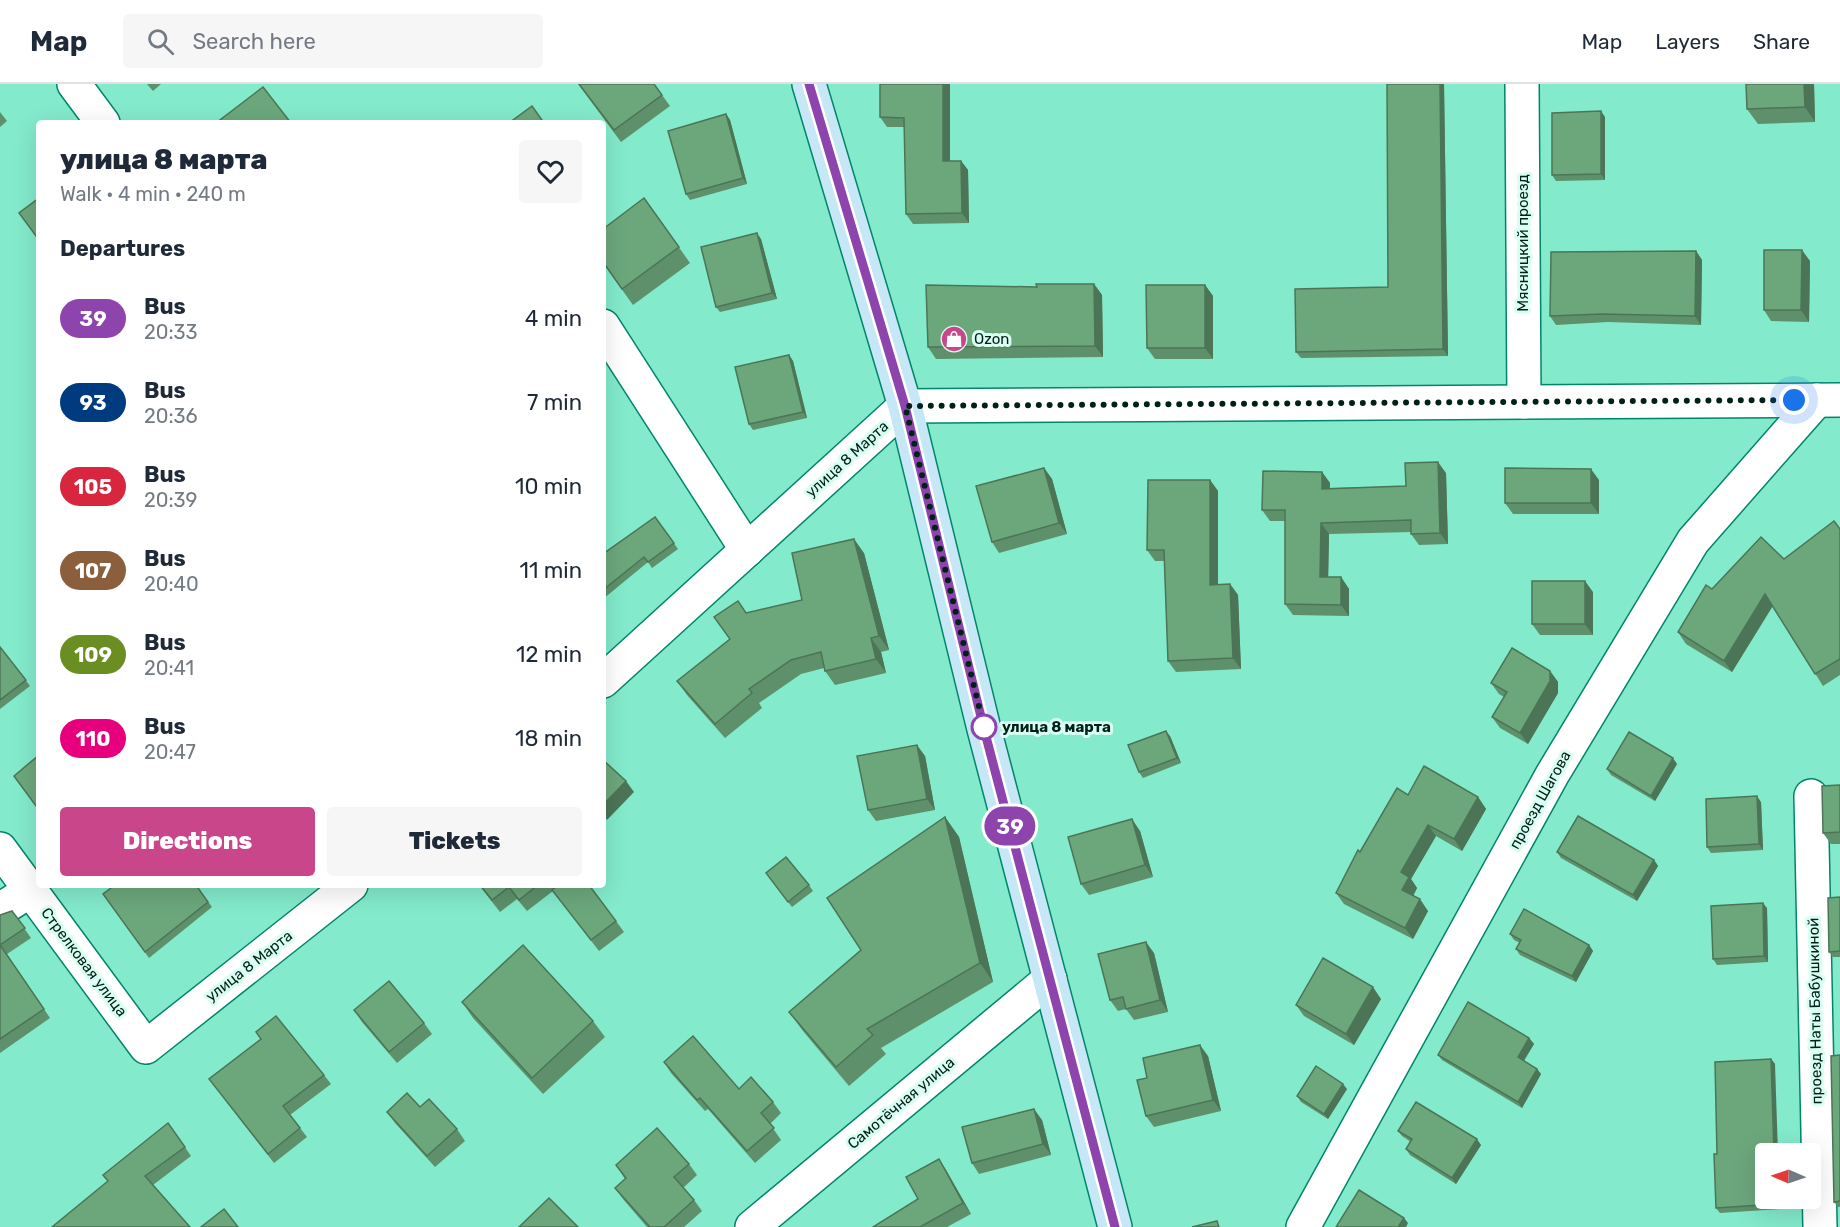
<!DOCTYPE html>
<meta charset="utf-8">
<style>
:root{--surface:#fff;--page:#f6f6f7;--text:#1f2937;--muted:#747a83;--line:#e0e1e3;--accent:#ca468a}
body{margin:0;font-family:Rubik,sans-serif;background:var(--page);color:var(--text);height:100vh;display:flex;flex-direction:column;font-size:22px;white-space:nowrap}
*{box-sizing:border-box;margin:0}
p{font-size:20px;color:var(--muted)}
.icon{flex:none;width:33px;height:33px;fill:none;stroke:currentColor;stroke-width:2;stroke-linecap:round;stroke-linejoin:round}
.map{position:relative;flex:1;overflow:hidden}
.drawer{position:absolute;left:36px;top:36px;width:570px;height:768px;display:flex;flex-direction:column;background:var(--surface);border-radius:6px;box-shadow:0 6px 24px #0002}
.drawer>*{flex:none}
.badge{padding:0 12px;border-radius:20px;font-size:21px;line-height:39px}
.needle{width:39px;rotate:272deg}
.tools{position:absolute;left:1755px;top:1059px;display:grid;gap:12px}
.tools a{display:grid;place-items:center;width:66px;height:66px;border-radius:6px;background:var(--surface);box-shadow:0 6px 24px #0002;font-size:30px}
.you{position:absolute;width:30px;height:30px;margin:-15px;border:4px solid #fff;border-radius:50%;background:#1a73e8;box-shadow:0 0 0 9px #1a73e833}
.map>.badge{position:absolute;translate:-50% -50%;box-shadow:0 0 0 3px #fff}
h2{padding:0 24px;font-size:22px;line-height:54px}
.round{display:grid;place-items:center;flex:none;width:63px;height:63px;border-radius:6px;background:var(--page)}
.summary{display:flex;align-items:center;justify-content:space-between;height:102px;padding:0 24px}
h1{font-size:28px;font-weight:800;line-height:45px}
.primary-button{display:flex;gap:12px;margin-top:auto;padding:12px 24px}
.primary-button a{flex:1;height:69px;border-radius:6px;background:var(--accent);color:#fff;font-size:24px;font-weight:800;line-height:69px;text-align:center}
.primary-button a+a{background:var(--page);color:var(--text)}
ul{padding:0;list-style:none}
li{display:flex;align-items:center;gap:18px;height:84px;padding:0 24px}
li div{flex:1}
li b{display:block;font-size:22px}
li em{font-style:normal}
li .badge{min-width:66px;font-weight:700;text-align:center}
header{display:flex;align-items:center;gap:36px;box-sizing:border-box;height:84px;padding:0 30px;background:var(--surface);border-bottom:2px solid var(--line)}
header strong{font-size:28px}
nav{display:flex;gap:33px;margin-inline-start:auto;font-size:21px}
.search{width:420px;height:54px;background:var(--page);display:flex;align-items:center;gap:15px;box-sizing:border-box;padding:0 21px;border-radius:6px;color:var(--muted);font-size:22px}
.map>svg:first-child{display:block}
</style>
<header>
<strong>Map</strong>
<div class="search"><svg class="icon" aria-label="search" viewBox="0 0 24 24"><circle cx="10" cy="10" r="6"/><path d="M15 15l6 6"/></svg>Search here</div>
<nav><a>Map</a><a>Layers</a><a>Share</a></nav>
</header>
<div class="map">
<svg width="1840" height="1143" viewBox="0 0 1840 1143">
<rect width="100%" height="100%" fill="#83eacb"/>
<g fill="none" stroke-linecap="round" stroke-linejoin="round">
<g stroke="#00856b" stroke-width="36">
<g id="street">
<path d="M74 0 103 39"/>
<path d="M1522 0 1524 318"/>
<path d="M603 242 747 466"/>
<path d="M603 597 905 322 1840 316"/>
<path d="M1811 712 1820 1143"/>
<path d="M0 765 146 963 351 801"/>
<path d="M0 826 31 806"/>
<path d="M752 1143 1050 895"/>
<path d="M1303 1143 1552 691 1693 457 1817 316"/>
</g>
</g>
<g stroke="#00856b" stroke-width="36">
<path id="secondary" d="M809 0 905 322 984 645 1115 1143"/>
</g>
<use href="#street" stroke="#fff" stroke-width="33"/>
<use href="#secondary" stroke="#c5e7f6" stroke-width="33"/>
</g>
<g fill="#5d906b">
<path d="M147 0H161L153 7Z"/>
<path d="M578 0H654L670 22 621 58Z"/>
<path d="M880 0 950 77H961L968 86 969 139 913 140 906 130 905 43H887L880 33Z"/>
<path d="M1387 0H1444L1448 272 1301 274 1296 268 1388 203Z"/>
<path d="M1746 0H1814L1815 38 1758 40 1747 25Z"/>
<path d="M0 28 7 37 0 43Z"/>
<path d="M726 30 730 36 747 100 690 116 686 110Z"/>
<path d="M1605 33V96L1556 97 1552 91Z"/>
<path d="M644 114 690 179 633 221 603 179Z"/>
<path d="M761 155 777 215 720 228 716 223Z"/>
<path d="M1696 167 1702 176 1701 241 1608 238 1556 241 1550 232Z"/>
<path d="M1810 177 1809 238 1771 237 1764 226Z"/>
<path d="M1094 200 1102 211 1103 273 936 275 928 263 1037 203Z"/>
<path d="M1205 201 1213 212V275H1155L1147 264Z"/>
<path d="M789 271 793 277 807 334 753 346 749 340Z"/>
<path d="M1044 384 1052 395 1067 450 999 469 992 458Z"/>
<path d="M1322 388 1330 399V404L1406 402 1446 389 1448 460 1419 461 1411 450V448L1329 450 1328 493H1341L1349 505V532L1293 531 1285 520V437H1270L1262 426Z"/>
<path d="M1210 396 1218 407V501L1230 500 1238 511 1241 585 1176 588 1168 577 1164 477H1155L1147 466Z"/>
<path d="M1599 396V430H1513L1505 419Z"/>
<path d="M655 433 678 465 652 484 648 478 603 515V470Z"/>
<path d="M1840 445V591L1823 602 1773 522 1732 588 1686 560 1678 548 1712 505 1784 475Z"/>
<path d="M864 469 889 566 881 568 886 589 835 601 825 587 824 584 801 590 759 619 762 624 725 654 687 611 677 597 730 555 746 529 802 516Z"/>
<path d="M1593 508V551H1540L1532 540Z"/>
<path d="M0 563 30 602 0 625Z"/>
<path d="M1550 587 1558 598V609L1528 660 1500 644 1492 633 1504 613 1499 610 1491 599Z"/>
<path d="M1170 652 1181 679 1143 694 1139 688Z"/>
<path d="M925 672 935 726 876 737 868 726Z"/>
<path d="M1677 680 1655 717 1611 691 1607 685Z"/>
<path d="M1840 701V760H1831L1823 749Z"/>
<path d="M1408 711 1478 713 1486 725 1462 767 1436 752 1411 795 1417 804 1413 812 1428 827 1413 855 1344 820 1336 809 1360 768Z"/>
<path d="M1761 718 1763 766 1711 769 1707 763Z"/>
<path d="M945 733 959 753 993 898 881 964 886 970 849 1002 803 947 789 928 861 866Z"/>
<path d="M1140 747 1153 793 1089 811 1081 800Z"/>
<path d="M1557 768 1654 776 1658 782 1637 817 1561 774Z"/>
<path d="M766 789 809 801 813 807 792 823Z"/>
<path d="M196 801 212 823 149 874 103 810Z"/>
<path d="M479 801H551L554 805 616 837 624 848 599 867 553 807 527 827 517 815 500 828Z"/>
<path d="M1840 813V873H1833L1829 868Z"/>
<path d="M1767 824 1768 878 1717 881 1713 875Z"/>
<path d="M12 827 31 854 7 870 50 934 0 969V831Z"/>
<path d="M1510 850 1589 861 1593 867 1576 898 1520 871 1516 865 1520 859 1514 856Z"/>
<path d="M1154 869 1168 928 1134 936 1126 925 1118 927 1110 916Z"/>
<path d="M1381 915 1354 961 1304 932 1296 921Z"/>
<path d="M462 918 593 937 605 953 543 1010 473 934Z"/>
<path d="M354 926 424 939 432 950 397 979 362 938Z"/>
<path d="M256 948 324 991 331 1000 290 1031 307 1053 274 1079 209 995 261 955Z"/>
<path d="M1529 954 1534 960 1524 977 1537 985 1541 990 1522 1024 1442 976 1438 971Z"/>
<path d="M1840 971V1123H1838L1834 1118Z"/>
<path d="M1208 972 1221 1027 1154 1043 1146 1032 1147 994Z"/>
<path d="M1771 975 1775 980 1766 1114H1779L1780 1125 1720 1129 1716 1124 1717 1070Z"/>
<path d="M664 978 773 1018 781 1029 770 1040 781 1056 755 1079 708 1025 705 1027 671 989Z"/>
<path d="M1347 1005 1328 1035 1301 1018 1297 1012Z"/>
<path d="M420 1023 457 1045 465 1057 435 1083 395 1039 387 1028Z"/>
<path d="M1042 1036 1051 1071 979 1090 972 1079Z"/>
<path d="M168 1039 191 1072 153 1101 108 1097 103 1091Z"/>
<path d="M1398 1047 1481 1061 1456 1100 1410 1071 1406 1065 1411 1058 1402 1052Z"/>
<path d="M939 1075 946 1086 971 1130 947 1143H873L918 1115Z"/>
<path d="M689 1080 697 1091 683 1104 694 1116 702 1127 684 1143H647L623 1115 615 1104 625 1095 616 1081Z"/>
</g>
<g fill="#4c7557">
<path d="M943 0H950V87L943 77Z"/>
<path d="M1440 0H1444L1448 272 1443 265Z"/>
<path d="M1804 0H1814L1815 38 1805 23Z"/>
<path d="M1601 27 1605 33V96L1601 90Z"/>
<path d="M726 30 730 36 747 100 743 94Z"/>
<path d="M961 77 968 86 969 139 962 129Z"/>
<path d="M757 149 761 155 777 215 772 209Z"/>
<path d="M1802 166 1810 177 1809 238 1801 226Z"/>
<path d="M1696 167 1702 176 1701 241 1695 232Z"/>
<path d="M1094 200 1102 211 1103 273 1095 262Z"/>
<path d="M1205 201 1213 212V275L1205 264Z"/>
<path d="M789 271 793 277 807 334 803 328Z"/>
<path d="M1438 378 1446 389 1448 460 1440 449Z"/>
<path d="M1044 384 1052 395 1067 450 1059 439Z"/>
<path d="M1591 385 1599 396V430L1591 419Z"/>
<path d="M1322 388 1330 399 1329 416 1322 405Z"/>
<path d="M1210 396 1218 407V512L1210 501Z"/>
<path d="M1321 439 1329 450 1328 504 1320 493Z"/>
<path d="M854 455 864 469 889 566 879 552Z"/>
<path d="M1341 493 1349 505V532L1341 521Z"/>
<path d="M1585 497 1593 508V551L1585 540Z"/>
<path d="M1230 500 1238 511 1241 585 1233 574Z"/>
<path d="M1765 510 1773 521 1732 588 1724 577Z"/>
<path d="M871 554 881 568 886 589 876 575Z"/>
<path d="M1550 587 1558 598V609L1528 660 1520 649Z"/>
<path d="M1166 647 1170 652 1181 679 1177 674Z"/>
<path d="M917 661 925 672 935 726 927 715Z"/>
<path d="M1673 674 1677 680 1655 717 1651 712Z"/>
<path d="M626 697 634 708 607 736 603 730V721Z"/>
<path d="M1757 712 1761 718 1763 766 1759 760Z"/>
<path d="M1478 713 1486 725 1462 767 1454 755Z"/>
<path d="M945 733 959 753 993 898 980 879Z"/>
<path d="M1132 735 1140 747 1153 793 1145 781Z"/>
<path d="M1428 741 1436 752 1411 795 1417 804 1410 818 1402 806 1401 788Z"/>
<path d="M1654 776 1658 782 1637 817 1633 811Z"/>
<path d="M1420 815 1428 827 1413 855 1405 844Z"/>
<path d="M1763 819 1767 824 1768 878 1764 872Z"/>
<path d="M1146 858 1154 869 1168 928 1160 916Z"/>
<path d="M1589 861 1593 867 1576 898 1572 892Z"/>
<path d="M1373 903 1381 915 1354 961 1346 950Z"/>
<path d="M1529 954 1534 960 1522 979 1518 973Z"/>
<path d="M1200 961 1208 972 1221 1027 1213 1016Z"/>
<path d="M1771 975 1775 980 1778 1070H1774Z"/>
<path d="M1537 985 1541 990 1522 1024 1518 1018Z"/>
<path d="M1343 1000 1347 1005 1328 1035 1324 1030Z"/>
<path d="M1034 1025 1042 1036 1051 1071 1043 1060Z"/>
<path d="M1477 1055 1481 1061 1456 1100 1452 1094Z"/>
<path d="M939 1075 946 1086 971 1130 963 1119Z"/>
<path d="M1776 1114H1779L1780 1125 1776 1120Z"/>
<path d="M1404 1134 1408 1139 1406 1143H1398Z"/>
</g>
<g fill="#6ca77c" stroke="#4c7557" stroke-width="1.5">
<path d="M579 0H654L662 11 614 46Z"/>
<path d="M880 0H943V77H961L962 129 906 130 904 34 880 33Z"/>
<path d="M1387 0H1440L1443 265 1296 268 1295 205 1388 203Z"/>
<path d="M1746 0H1804L1805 23 1747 25Z"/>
<path d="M263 3 291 39H216Z"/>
<path d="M532 22 544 39H509Z"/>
<path d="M1601 27V90L1552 91V29Z"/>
<path d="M726 30 743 94 686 110 668 47Z"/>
<path d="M39 114V156L19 129Z"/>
<path d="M644 114 679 163 622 205 603 178V145Z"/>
<path d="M757 149 772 209 716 223 701 163Z"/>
<path d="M1764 166H1802L1801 226H1764Z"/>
<path d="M1696 167 1695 232 1602 230 1550 232 1551 168Z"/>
<path d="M1036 200H1094L1095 262 928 263 926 201 1037 203Z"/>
<path d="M1146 201H1205V264H1147Z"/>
<path d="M789 271 803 328 749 340 735 283Z"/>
<path d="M1438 378 1440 449 1411 450V436L1321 439 1320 493H1341V521L1285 520V426H1262L1263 387 1322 388V405L1406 402 1405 379Z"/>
<path d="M1044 384 1059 439 992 458 976 402Z"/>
<path d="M1505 384 1591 385V419H1505Z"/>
<path d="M1148 396H1210V501L1230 500 1233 574 1168 577 1164 466H1147Z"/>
<path d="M655 433 674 459 648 478 644 473 603 506V470Z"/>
<path d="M1834 437 1840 445V575L1815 590 1765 510 1724 577 1678 548 1706 501 1712 505 1761 453 1784 475Z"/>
<path d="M854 455 879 552 871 554 876 575 825 587 821 568 791 576 749 605 752 609 715 640 677 597 730 555 714 533 738 517 746 529 802 516 792 469Z"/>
<rect x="1532" y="497" width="53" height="43"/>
<path d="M0 563 26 596 0 616Z"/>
<path d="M1512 564 1550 587V597L1520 649 1492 633 1507 608 1491 599Z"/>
<path d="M1166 647 1177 674 1139 688 1128 661Z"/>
<path d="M1629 648 1673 674 1651 712 1607 685Z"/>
<path d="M917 661 927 715 868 726 857 672Z"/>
<path d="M39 671V726L14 692Z"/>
<path d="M603 676 626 697 603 721Z"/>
<path d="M1424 682 1478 713 1454 755 1428 741 1401 788 1409 793 1402 806 1420 815 1405 844 1336 809 1358 766 1360 768 1397 704 1408 711Z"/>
<path d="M1840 701V748L1823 749 1822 702Z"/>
<path d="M1757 712 1759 760 1707 763 1706 715Z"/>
<path d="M1578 732 1654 776 1633 811 1557 768Z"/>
<path d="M945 733 980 879 867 945 873 951 836 983 789 928 861 866 827 814Z"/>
<path d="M1132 735 1145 781 1081 800 1068 753Z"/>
<path d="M786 773 809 801 788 818 766 789Z"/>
<path d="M115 801H196L208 818 145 868 103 810Z"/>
<path d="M480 801H538L519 816 509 803 492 816Z"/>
<path d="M559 801H589L616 837 591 856 552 806Z"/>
<path d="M1840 813V867L1829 868 1828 814Z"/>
<path d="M1763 819 1764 872 1713 875 1711 822Z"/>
<path d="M1524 825 1589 861 1572 892 1516 865 1521 856 1510 850Z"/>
<path d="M12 827 25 844 0 861 44 925 0 955V831Z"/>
<path d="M1146 858 1160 916 1126 925 1123 913 1110 916 1098 870Z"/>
<path d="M523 861 593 937 532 994 462 918Z"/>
<path d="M1323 874 1373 903 1346 950 1296 921Z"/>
<path d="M389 897 424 939 389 968 354 926Z"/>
<path d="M1468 918 1529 954 1518 973 1537 985 1518 1018 1438 971Z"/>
<path d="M276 932 324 991 283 1022 300 1044 268 1070 209 995 261 955 256 948Z"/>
<path d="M693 952 739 1005 751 993 773 1018 761 1029 774 1044 747 1067 700 1014 697 1016 664 978Z"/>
<path d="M1200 961 1213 1016 1146 1032 1137 996 1147 994 1143 974Z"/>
<path d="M1840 971V1117L1834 1118 1831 972Z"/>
<path d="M1771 975 1774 1070H1766V1114H1776V1120L1716 1124 1714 1070H1717L1715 978Z"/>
<path d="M1316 982 1343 1000 1324 1030 1297 1012Z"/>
<path d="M407 1009 420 1023 429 1015 457 1045 427 1072 387 1028Z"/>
<path d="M1416 1018 1477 1055 1452 1094 1406 1065 1412 1055 1398 1047Z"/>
<path d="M1034 1025 1043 1060 972 1079 962 1043Z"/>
<path d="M168 1039 185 1063 145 1092 190 1143H52L108 1097 103 1091Z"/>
<path d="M657 1044 689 1080 674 1093 694 1116 664 1143H650L615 1104 626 1094 616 1081Z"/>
<path d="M939 1075 963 1119 920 1143H873L918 1115 906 1093Z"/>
<path d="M1359 1106 1404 1134 1398 1143H1336Z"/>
<path d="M549 1114 578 1143H519Z"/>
<path d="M224 1125 238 1143H201Z"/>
<path d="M1217 1137 1219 1143H1192Z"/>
</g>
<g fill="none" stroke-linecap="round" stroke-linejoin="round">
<g stroke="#fff" stroke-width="14">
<path id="line" d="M809 0 905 322 984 645 1115 1143"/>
</g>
<use href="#line" stroke="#8e44ad" stroke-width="9"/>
<path stroke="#002119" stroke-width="6" stroke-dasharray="0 10.8" d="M984 643 905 322 1794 316"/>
</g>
<defs>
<g id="shop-disc" transform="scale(1.35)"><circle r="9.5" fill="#ca468a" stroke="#d8fef1"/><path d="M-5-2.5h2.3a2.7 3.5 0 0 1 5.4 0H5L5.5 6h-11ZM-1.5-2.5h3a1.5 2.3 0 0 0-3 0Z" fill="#fff"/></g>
</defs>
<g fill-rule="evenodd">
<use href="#shop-disc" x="954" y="255"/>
</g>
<circle fill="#fff" stroke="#8e44ad" stroke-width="3" cx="984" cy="643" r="12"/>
<g text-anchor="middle" stroke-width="6" stroke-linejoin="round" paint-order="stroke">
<g font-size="15" fill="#002119" stroke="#d8fef1">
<text transform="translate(1523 159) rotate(-90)" y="5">Мясницкий проезд</text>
<text transform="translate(847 375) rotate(-42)" y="5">улица 8 Марта</text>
<text transform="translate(1540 716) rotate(-61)" y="5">проезд Шагова</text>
<text transform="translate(84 878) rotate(53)" y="5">Стрелковая улица</text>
<text transform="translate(249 882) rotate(-38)" y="5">улица 8 Марта</text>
<text transform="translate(1815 927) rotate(-91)" y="5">проезд Наты Бабушкиной</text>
<text transform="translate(901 1019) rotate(-40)" y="5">Самотёчная улица</text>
</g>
<g font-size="15" fill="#002119" stroke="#d8fef1" text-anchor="start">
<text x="974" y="260">Ozon</text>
</g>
<g font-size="15" font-weight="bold" fill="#002119" stroke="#d8fef1" text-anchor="start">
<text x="1002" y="648">улица 8 марта</text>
</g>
</g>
</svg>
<div class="tools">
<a><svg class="needle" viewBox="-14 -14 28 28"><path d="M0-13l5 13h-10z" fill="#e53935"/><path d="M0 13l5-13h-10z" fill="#747a83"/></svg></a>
</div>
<div class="you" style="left:1794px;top:316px"></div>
<b class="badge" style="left:1010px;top:742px;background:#8e44ad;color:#fff">39</b>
<section class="drawer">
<div class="summary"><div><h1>улица 8 марта</h1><p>Walk · 4 min · 240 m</p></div><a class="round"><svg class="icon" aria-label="heart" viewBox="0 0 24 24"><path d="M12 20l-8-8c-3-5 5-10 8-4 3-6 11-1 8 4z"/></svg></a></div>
<h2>Departures</h2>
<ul>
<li><span class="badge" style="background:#8e44ad;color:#fff">39</span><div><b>Bus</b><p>20:33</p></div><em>4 min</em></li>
<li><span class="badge" style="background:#003b80;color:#fff">93</span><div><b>Bus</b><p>20:36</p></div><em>7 min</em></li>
<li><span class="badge" style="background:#d7263d;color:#fff">105</span><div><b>Bus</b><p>20:39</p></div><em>10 min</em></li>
<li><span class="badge" style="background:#8b5e3c;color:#fff">107</span><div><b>Bus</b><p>20:40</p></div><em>11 min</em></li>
<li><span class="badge" style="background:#6b8e23;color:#fff">109</span><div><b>Bus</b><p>20:41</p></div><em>12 min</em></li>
<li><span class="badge" style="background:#e6007e;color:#fff">110</span><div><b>Bus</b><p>20:47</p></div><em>18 min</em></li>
</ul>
<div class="primary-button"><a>Directions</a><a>Tickets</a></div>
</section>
</div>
